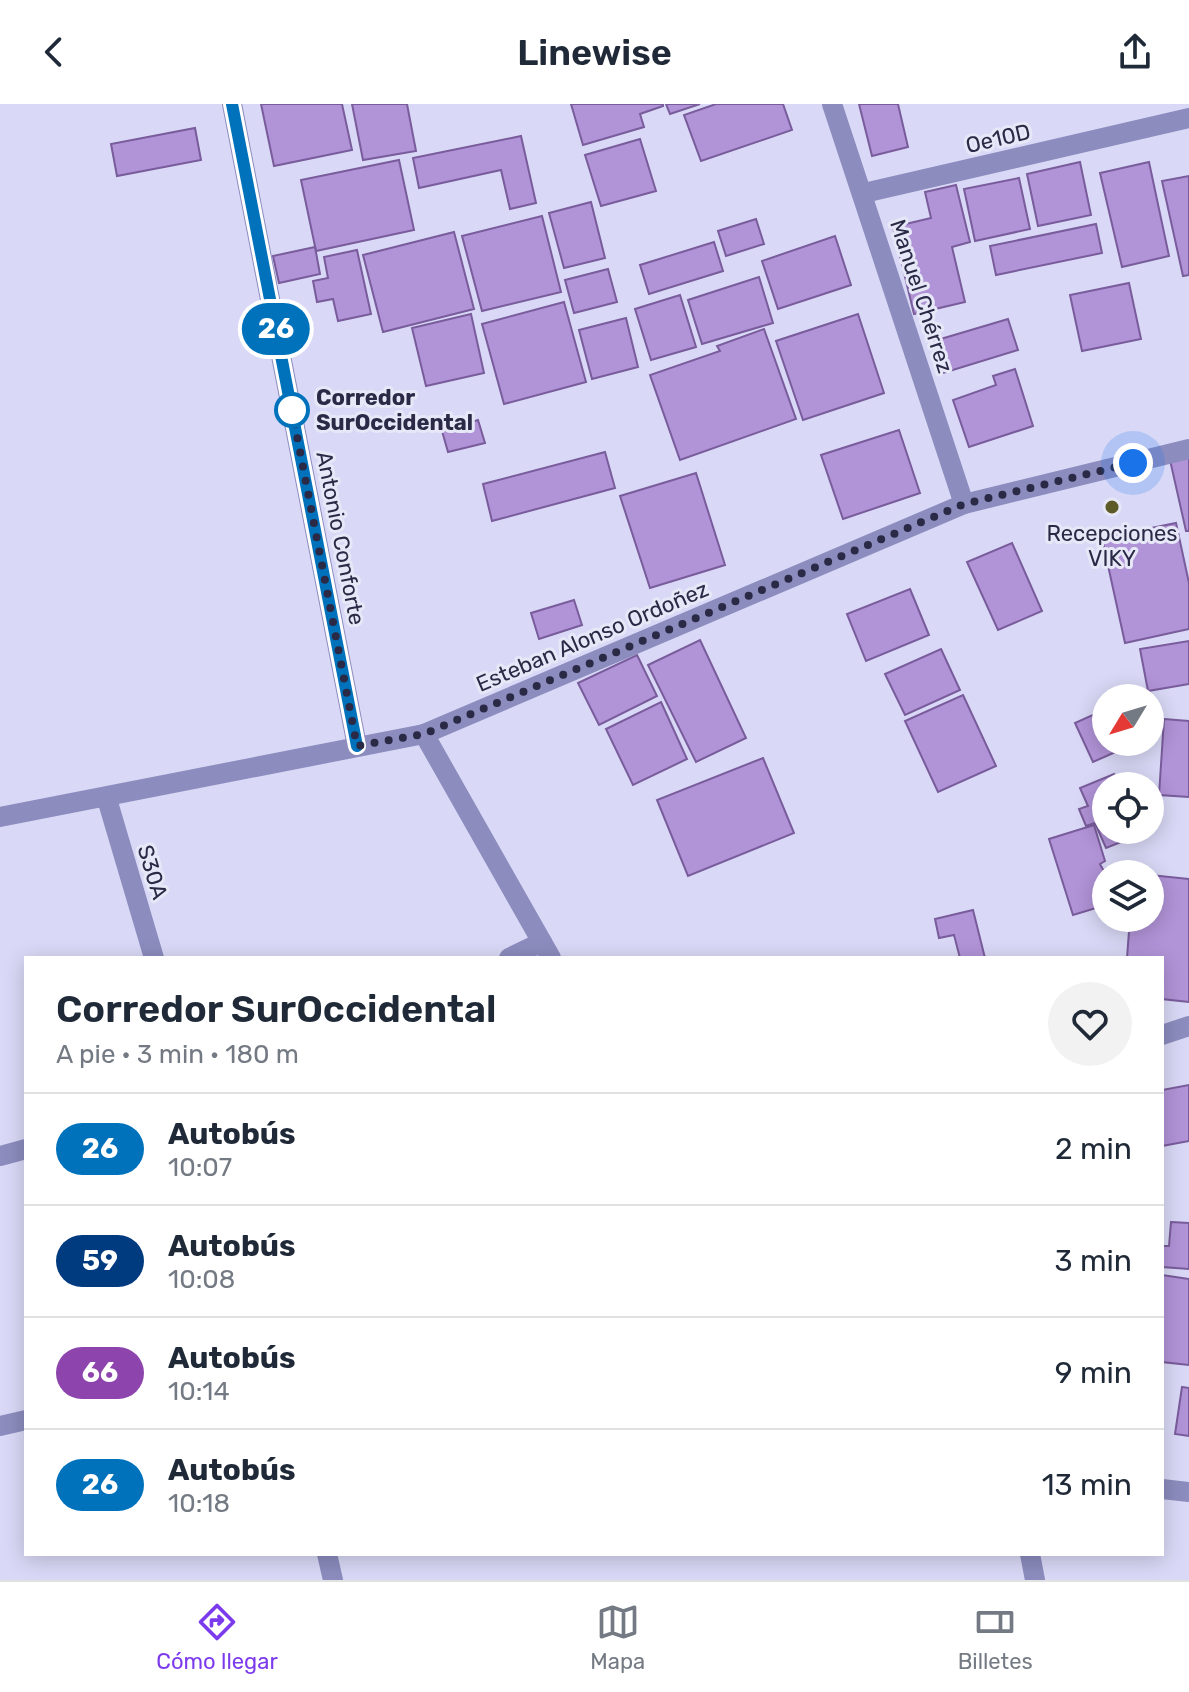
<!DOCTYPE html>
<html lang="es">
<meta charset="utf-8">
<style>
:root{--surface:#fff;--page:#f2f2f3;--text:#1f2937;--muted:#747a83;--line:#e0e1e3;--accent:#7c3aed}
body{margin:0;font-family:Rubik,sans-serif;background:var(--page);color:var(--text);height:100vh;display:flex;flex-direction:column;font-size:30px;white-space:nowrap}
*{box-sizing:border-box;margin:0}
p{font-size:26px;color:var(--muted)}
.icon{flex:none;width:44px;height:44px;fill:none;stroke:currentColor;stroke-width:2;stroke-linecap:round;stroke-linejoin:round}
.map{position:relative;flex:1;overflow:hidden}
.sheet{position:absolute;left:24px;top:852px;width:1140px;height:600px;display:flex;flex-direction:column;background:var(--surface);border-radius:0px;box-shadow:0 4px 20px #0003}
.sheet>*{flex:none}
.badge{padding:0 16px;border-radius:26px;font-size:28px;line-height:52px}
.needle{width:52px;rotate:232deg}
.buttons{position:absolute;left:1092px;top:580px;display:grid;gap:16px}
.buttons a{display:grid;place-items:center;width:72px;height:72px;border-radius:50%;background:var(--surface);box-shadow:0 4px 20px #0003;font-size:40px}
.you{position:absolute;width:40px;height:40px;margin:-20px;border:6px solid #fff;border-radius:50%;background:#1a73e8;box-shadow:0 0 0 12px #1a73e833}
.map>.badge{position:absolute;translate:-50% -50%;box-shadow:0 0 0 4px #fff}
.round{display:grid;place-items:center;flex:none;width:84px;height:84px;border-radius:42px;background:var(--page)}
.overview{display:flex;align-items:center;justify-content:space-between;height:136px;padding:0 32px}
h1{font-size:38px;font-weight:600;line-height:60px}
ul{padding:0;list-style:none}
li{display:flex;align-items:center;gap:24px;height:112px;padding:0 32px;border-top:2px solid var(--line)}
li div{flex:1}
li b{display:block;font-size:30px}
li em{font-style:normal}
li .badge{min-width:88px;font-weight:700;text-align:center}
header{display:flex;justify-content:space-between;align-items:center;height:104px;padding:0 32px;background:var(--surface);font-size:36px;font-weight:600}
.tabs{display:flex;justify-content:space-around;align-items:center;height:112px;border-top:2px solid var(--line);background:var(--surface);font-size:22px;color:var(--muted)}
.tabs a{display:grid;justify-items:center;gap:4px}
.tabs .active{color:var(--accent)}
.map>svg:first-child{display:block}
</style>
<header><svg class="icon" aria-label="back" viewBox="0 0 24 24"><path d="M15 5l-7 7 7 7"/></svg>Linewise<svg class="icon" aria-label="share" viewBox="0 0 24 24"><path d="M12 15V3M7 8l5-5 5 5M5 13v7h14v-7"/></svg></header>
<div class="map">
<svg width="1189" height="1476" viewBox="0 0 1189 1476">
<rect width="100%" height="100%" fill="#d9d9f7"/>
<g fill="#b193d7" stroke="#795c9b" stroke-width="2">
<path d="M261 0H342L352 46 274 62Z"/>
<path d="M352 0H407L416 47 363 56Z"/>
<path d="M571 0H663V2L640 10 644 23 583 41Z"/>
<path d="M666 0H700L670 10Z"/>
<path d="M716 0H783L792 26 701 57 684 11Z"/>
<path d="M859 0H898L908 43 872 52Z"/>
<path d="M195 24 201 56 117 72 111 40Z"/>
<path d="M521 32 536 99 510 105 501 66 419 84 413 54Z"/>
<path d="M640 35 656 87 601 102 585 51Z"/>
<path d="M399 56 414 126 316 147 301 76Z"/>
<path d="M1080 58 1091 111 1038 122 1027 70Z"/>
<path d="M1149 58 1169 152 1122 163 1100 69Z"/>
<path d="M1189 72V171L1183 172 1162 77Z"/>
<path d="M1019 74 1030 125 975 137 964 85Z"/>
<path d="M956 81 970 138 952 143 965 198 914 210 893 123 931 114 925 88Z"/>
<path d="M591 98 605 154 564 164 549 109Z"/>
<path d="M542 112 561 188 482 207 462 132Z"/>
<path d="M756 115 764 140 726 152 718 127Z"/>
<path d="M1096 120 1102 149 996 171 990 142Z"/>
<path d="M454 128 474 205 383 228 363 151Z"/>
<path d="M835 132 851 181 778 205 762 157Z"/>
<path d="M714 138 723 167 649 190 640 161Z"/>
<path d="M315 143 320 170 279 179 273 152Z"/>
<path d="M357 146 371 210 338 217 333 195 317 198 313 177 328 174 324 153Z"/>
<path d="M608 165 617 198 574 209 565 176Z"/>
<path d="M759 173 773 219 702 240 688 196Z"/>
<path d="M1129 179 1141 235 1082 247 1070 191Z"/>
<path d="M680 191 696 243 651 256 635 205Z"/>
<path d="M564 198 586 278 504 300 482 220Z"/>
<path d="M471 210 484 269 426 282 412 224Z"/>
<path d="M858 210 884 289 803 316 776 237Z"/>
<path d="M626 214 638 263 592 275 579 226Z"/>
<path d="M1008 215 1018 246 943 269 934 237Z"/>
<path d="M764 225 796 315 680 356 650 271 720 247 717 242Z"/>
<path d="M1015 265 1033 322 969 343 953 296 996 281 993 272Z"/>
<path d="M478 316 485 339 448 348 442 327Z"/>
<path d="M899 326 920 389 843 415 821 351Z"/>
<path d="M605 348 615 384 492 417 483 380Z"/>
<path d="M1189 352V427H1186L1170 356Z"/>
<path d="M696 369 725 461 650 484 620 392Z"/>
<path d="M1176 419 1189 479V525L1125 539 1102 434Z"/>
<path d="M1012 439 1042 507 998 526 967 458Z"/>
<path d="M910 485 929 531 866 557 847 510Z"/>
<path d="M574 496 582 521 539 535 531 509Z"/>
<path d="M700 536 746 634 696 658 648 561Z"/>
<path d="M1189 537V580L1148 587 1140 545Z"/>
<path d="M941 545 960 586 905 611 885 570Z"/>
<path d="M637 551 657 592 599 621 578 579Z"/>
<path d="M963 591 996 662 938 688 905 617Z"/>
<path d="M661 598 687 655 633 681 606 625Z"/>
<path d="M1106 605V638L1136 639 1093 658 1075 619Z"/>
<path d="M1164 615 1189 617V693L1159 691Z"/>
<path d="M763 654 794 729 688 772 657 696Z"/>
<path d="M1114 670 1119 682H1106V726H1137L1139 731 1106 744 1095 719 1086 722 1079 705 1088 702 1080 684Z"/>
<path d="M1094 721 1105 757 1100 760 1106 771V801L1073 811 1049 735Z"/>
<path d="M1150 771 1189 775V898L1162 895V854H1127L1130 814H1150Z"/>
<path d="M973 806 985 854H960L954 831 939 834 935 815Z"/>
<path d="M1189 981V1037L1162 1042V986Z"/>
<path d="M1171 1118 1189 1119V1165L1162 1163V1142H1169Z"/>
<path d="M1162 1171 1189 1175V1261L1162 1258Z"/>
<path d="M1182 1283 1189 1284V1332L1175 1330Z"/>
</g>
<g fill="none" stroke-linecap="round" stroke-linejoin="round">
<g stroke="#8c8cbe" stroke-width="20">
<path d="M232 0 357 642"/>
<path d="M832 0 964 400"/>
<path d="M864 89 1189 14"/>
<path d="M424 630 551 854"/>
<path d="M107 695 154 854"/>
<path d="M0 713 424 630 964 400 1189 345"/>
<path d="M509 854 542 838"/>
<path d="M1162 931 1189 922"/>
<path d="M0 1052 26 1045"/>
<path d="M0 1322 26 1316"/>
<path d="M1162 1385 1189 1388"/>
<path d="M327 1450 333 1476"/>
<path d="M1030 1450 1035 1476"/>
</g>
</g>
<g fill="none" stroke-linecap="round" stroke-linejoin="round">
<g stroke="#fff" stroke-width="18">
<path id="line" d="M232 0 357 642"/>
</g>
<use href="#line" stroke="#0072bc" stroke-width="12"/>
<path stroke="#2a2946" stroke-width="8" stroke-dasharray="0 14.4" d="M292 306 357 642 424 630 964 400 1133 359"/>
</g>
<circle fill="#fff" stroke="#0072bc" stroke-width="4" cx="292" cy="306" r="16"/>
<circle fill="#5e5a27" stroke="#e7e8f7" stroke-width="3" cx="1112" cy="403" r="8"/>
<g text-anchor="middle" stroke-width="6" stroke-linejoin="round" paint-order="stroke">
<g font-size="22" fill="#2a2946" stroke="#e7e8f7">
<text transform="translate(998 34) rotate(-13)" y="8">Oe10D</text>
<text transform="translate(922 192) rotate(72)" y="8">Manuel Chérrez</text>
<text transform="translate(341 434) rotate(79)" y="8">Antonio Conforte</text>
<text transform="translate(592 532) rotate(-23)" y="8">Esteban Alonso Ordoñez</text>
<text transform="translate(153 768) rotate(73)" y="8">S30A</text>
</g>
<g font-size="22" font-weight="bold" fill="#2a2946" stroke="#e7e8f7" text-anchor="start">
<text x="316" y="301">Corredor<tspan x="316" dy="25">SurOccidental</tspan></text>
</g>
<g font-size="22" fill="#2a2946" stroke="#e7e8f7">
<text x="1112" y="437">Recepciones<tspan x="1112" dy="25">VIKY</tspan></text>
</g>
</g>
</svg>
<div class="buttons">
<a><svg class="needle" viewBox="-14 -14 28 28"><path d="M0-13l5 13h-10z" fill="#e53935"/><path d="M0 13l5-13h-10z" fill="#747a83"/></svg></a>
<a><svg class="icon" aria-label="locate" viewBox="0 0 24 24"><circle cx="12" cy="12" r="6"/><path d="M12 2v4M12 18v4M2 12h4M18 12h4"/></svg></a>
<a><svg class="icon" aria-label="layers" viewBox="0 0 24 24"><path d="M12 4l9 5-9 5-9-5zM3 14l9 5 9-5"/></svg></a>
</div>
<div class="you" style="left:1133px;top:359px"></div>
<b class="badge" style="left:276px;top:225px;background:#0072bc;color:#fff">26</b>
<section class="sheet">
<div class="overview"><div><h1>Corredor SurOccidental</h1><p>A pie · 3 min · 180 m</p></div><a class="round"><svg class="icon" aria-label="heart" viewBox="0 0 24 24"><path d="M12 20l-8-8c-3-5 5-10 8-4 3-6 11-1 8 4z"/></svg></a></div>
<ul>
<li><span class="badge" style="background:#0072bc;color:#fff">26</span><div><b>Autobús</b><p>10:07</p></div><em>2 min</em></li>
<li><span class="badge" style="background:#003b80;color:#fff">59</span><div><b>Autobús</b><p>10:08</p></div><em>3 min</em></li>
<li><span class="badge" style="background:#8e44ad;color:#fff">66</span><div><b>Autobús</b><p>10:14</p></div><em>9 min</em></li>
<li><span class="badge" style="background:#0072bc;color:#fff">26</span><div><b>Autobús</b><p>10:18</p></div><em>13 min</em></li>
</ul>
</section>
</div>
<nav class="tabs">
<a class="active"><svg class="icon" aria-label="directions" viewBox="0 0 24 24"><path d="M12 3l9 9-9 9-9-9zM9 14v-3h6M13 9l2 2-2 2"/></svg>Cómo llegar</a>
<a><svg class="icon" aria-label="map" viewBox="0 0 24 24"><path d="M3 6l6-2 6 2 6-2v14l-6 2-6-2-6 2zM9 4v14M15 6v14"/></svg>Mapa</a>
<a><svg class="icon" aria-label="tickets" viewBox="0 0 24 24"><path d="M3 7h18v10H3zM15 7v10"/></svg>Billetes</a>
</nav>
